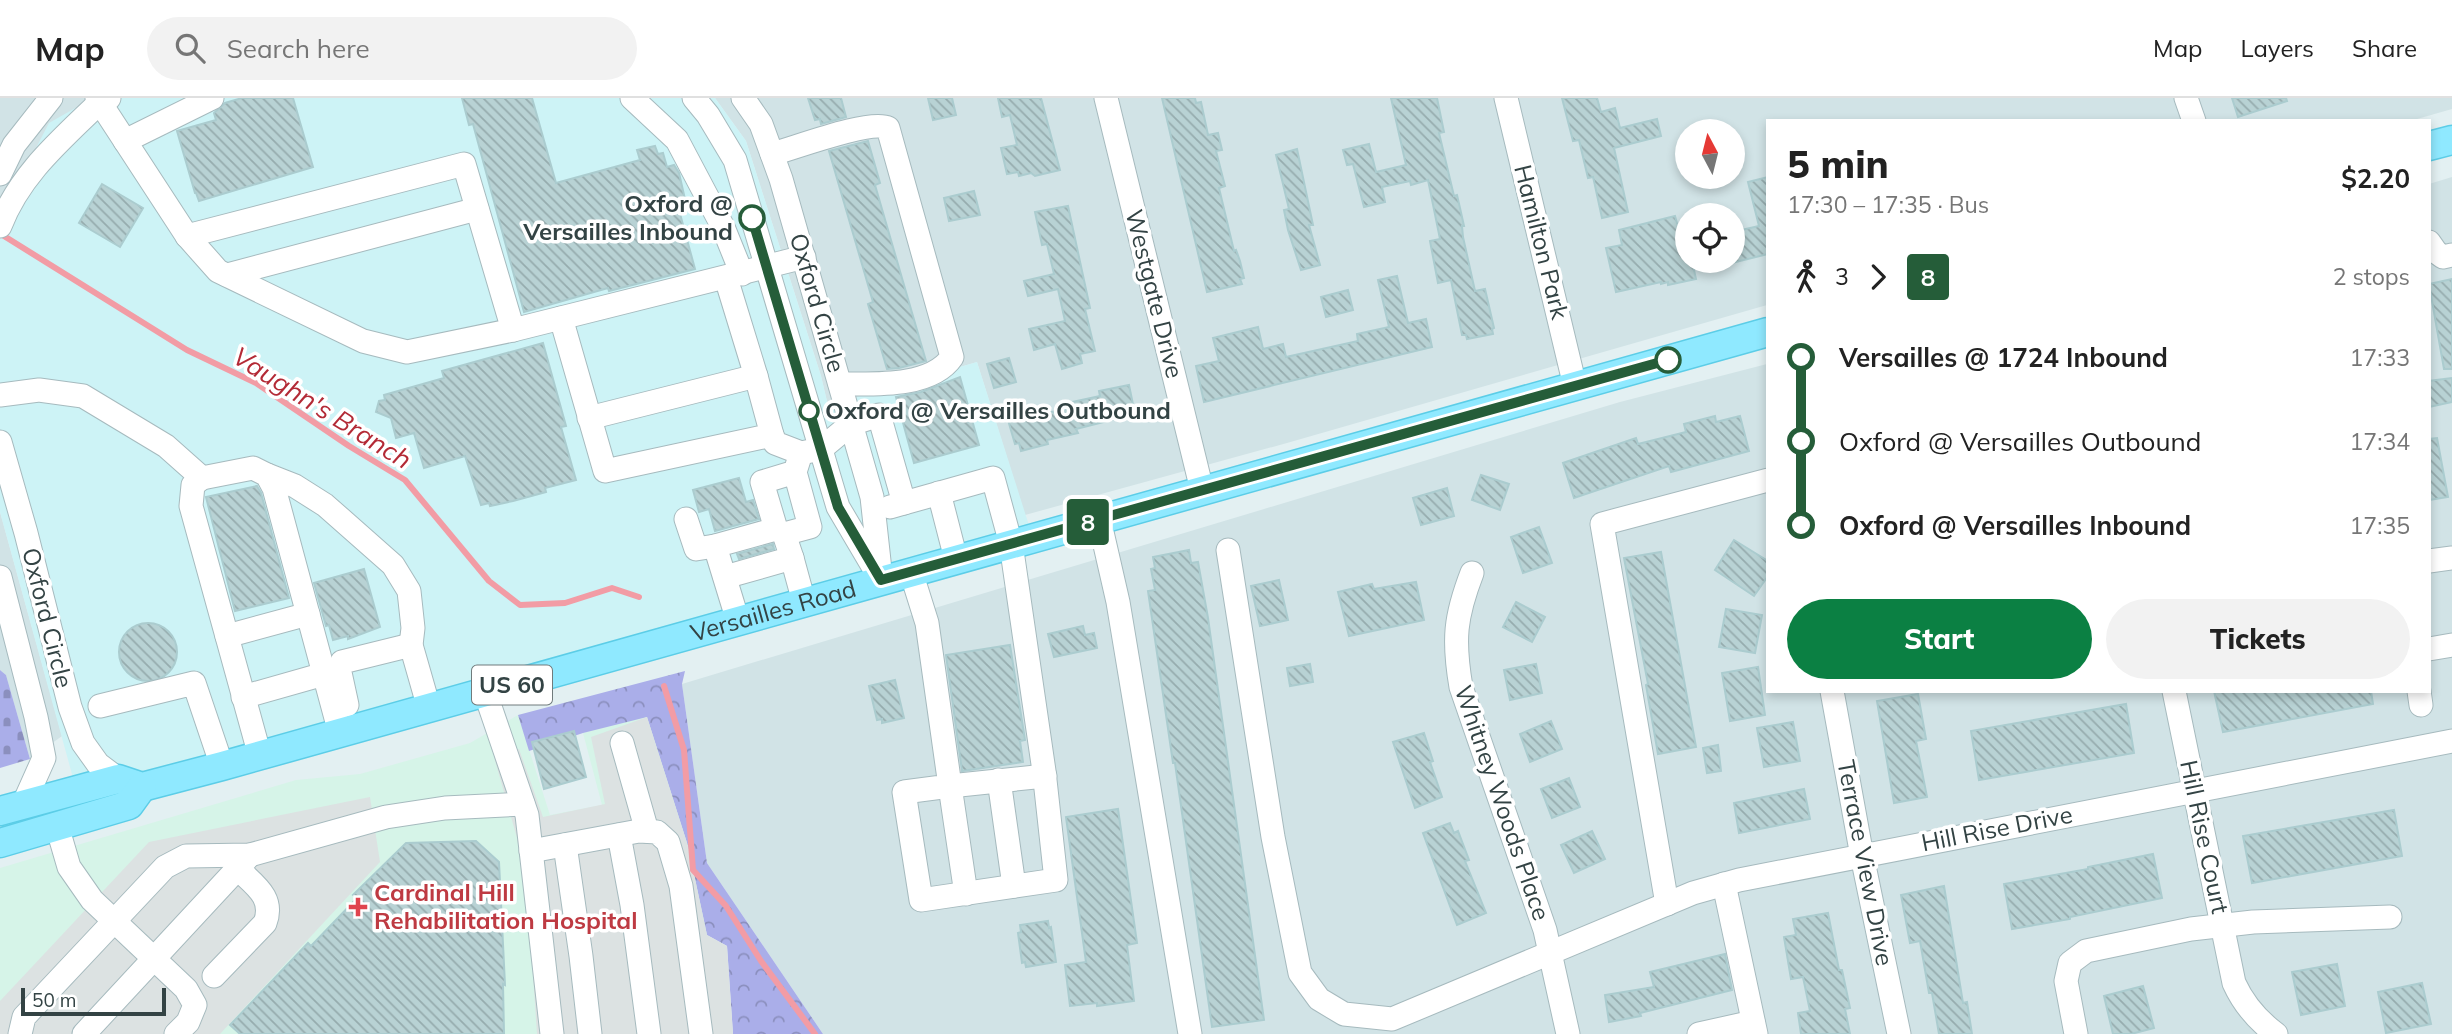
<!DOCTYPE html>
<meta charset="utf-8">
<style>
:root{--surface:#fff;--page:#f2f2f2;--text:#222;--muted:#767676;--line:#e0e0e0;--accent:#0b8043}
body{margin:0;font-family:Mulish,sans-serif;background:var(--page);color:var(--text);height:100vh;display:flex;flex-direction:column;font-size:26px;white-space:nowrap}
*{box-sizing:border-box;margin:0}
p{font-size:23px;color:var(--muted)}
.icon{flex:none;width:38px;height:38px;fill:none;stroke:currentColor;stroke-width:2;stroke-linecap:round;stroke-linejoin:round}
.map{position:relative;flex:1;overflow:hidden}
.side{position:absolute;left:1766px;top:21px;width:665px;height:574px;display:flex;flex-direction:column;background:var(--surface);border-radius:0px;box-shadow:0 4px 10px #0003}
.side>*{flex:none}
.badge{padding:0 14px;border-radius:5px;font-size:24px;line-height:46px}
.needle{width:46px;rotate:353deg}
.buttons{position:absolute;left:1675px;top:21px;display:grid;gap:14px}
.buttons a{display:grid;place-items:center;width:70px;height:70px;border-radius:50%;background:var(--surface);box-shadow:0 4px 10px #0003;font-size:35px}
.scale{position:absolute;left:21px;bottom:18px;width:145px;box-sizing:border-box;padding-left:7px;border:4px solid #334344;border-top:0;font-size:19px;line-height:24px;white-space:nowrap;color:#334344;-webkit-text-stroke:5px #fff;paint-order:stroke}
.map>.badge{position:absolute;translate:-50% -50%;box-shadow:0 0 0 4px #fff}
.legs{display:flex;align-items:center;gap:10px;height:77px;padding:0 21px;font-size:23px}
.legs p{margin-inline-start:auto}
.head{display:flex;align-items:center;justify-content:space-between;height:119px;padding:0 21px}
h1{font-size:38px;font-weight:800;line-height:52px}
.action{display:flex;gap:14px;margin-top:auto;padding:14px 21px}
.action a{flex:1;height:80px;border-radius:42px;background:var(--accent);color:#fff;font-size:28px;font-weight:800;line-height:80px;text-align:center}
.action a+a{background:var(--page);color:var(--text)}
ul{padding:0 21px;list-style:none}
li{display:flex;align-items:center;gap:24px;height:84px;font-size:26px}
li i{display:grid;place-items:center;width:10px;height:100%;margin:0 9px;background:currentColor}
li i::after{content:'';width:18px;height:18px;margin:-9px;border:5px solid;border-radius:50%;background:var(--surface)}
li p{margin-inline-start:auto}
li:first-child i{background:linear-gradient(#0000 50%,currentColor 0)}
li:last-child i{background:linear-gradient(currentColor 50%,#0000 0)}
header{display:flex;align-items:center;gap:42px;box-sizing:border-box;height:98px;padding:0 35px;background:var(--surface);border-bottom:2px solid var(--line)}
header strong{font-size:33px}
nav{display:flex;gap:38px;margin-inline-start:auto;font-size:24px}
.search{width:490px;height:63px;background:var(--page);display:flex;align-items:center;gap:18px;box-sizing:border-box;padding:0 24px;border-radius:38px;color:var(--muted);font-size:26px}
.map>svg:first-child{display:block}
</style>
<header>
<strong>Map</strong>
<div class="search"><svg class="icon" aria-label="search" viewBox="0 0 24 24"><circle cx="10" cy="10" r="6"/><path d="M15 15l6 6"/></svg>Search here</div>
<nav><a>Map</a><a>Layers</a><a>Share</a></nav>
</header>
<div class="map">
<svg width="2452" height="936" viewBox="0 0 2452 936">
<defs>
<pattern id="forest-crowns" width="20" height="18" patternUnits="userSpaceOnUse" patternTransform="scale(1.75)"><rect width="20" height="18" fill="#aaaee9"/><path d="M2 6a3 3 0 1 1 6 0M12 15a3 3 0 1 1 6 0" fill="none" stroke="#8b8fbe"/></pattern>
<pattern id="cemetery-stones" width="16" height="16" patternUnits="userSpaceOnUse" patternTransform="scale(1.75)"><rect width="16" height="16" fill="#aaaee9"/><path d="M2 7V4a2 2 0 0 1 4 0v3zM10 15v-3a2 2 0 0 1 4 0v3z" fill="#8b8fbe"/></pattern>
<pattern id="building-back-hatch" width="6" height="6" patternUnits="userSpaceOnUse" patternTransform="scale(1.75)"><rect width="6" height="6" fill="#b8d2d4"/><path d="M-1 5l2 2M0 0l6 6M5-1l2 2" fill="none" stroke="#96acae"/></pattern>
</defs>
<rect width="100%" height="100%" fill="#e3f0f2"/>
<g fill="#d1e3e6" fill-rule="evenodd">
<path d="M0 0H93L0 119Z"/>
<path d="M715 0H2452V11L2410 23H1768L1767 207 1287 345 1025 417 977 264 828 308 821 278 746 43ZM1687 33H1732V79H1687ZM1687 117H1732V163H1687Z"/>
<path d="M2452 79V936H823L707 765 682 586 1620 304 1767 266 1768 593H2429V86Z"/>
<path d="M0 414 62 638 30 661 6 577 0 572Z"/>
</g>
<path fill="#cdf3f6" d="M93 0H715L746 43 821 278 828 307 977 264 1033 440 81 709 0 414V119L49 25Z"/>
<path fill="#d6f4e8" d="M658 613 732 936H0V770L296 682 360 676 470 645 518 617 550 717 602 707 583 635Z"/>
<path fill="url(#forest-crowns)" d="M685 573 682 586 707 765 823 936H733L727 848 707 837 688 748 647 619 583 635 529 653 518 617Z"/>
<path fill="url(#cemetery-stones)" d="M0 572 6 577 30 661 0 670Z"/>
<g fill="#dce2e2">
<path d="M647 619 688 748 707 837 727 848 733 936H537L529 816 517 740 494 659 519 651 543 719 605 706 591 639Z"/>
<path d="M370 699 380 764 220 936H0V903L149 744Z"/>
</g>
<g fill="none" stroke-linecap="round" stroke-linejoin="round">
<g stroke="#f29ca5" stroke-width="6">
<path d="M4 138 187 252 256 285 349 348 405 382 489 483 520 507 565 505 612 490 639 499"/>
<path d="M664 588 684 652 693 772 726 808 761 863 815 936"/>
</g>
</g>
<g fill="url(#building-back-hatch)" stroke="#abcccf" stroke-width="2">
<path d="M242 0H293L313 69 199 103 196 95H195L177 33 216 22 214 15 225 5Z"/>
<path d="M462 0H532L556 85 640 62 637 52 655 48 658 56 663 55 667 69 674 67 679 75 687 110 679 112 695 171 609 193 608 190 524 214 473 26 469 27Z"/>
<path d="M808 0H841L846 19 821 26 820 21 815 22Z"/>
<path d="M928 0H952L956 17 933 22Z"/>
<path d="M998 0H1041L1060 72 1035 78 1031 75 1019 78 1018 74 1007 76 1001 50 1017 47 1010 17 1002 19Z"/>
<path d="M1162 0H1195L1196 5 1201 4 1208 37 1218 35 1222 52 1216 53 1225 88 1219 90 1234 153 1236 152 1240 163 1244 180 1240 181 1242 186 1207 194Z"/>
<path d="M1391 0H1437L1444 34 1439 35 1454 98 1457 97 1460 110 1464 128H1462L1463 139 1475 193 1485 191 1494 230 1492 231 1493 236 1467 241 1466 237H1462L1451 182 1438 185 1430 143 1440 141 1428 82 1411 87 1410 83 1382 89 1385 104 1364 109 1353 66 1347 67 1343 52 1369 46 1376 74 1406 67Z"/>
<path d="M1562 0H1597L1601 14 1615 10 1620 30 1657 21 1661 38 1614 50 1628 114 1602 120 1594 83 1593 79 1588 80 1579 42 1573 43Z"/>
<path d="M2232 0H2286L2287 3 2238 19Z"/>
<path d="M868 43 880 85 875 87 926 263 899 270 887 271 868 206 873 204 829 53Z"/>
<path d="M1297 51 1313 127H1309L1320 167 1301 172 1288 132 1284 112 1289 111 1276 57Z"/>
<path d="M1768 79V156L1732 165V134L1759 128 1748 84Z"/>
<path d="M102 86 143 110 120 149 79 125Z"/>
<path d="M974 93 980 117 949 123 944 100Z"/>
<path d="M1068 108 1090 210 1085 211 1095 253 1080 256 1082 265 1062 271 1055 246 1034 252 1029 231 1065 223 1058 191 1028 198 1024 183 1054 176 1047 146 1042 147 1035 114Z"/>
<path d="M1675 118 1685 153H1687V163H1692L1696 181 1668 187V184L1661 186V184L1616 194 1606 150 1622 147 1619 132Z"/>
<path d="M1397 178 1408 225 1426 221 1432 249 1204 304 1196 268 1219 263 1213 240 1258 229 1263 251 1283 246 1286 259 1358 243 1357 236 1389 229 1378 182Z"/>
<path d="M2452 181V271H2444L2429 186Z"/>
<path d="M1348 192 1353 212 1326 219 1321 199Z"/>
<path d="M543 245 566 328 561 329 576 382 545 390 546 394 513 403 490 408 489 405 481 407 465 358 424 370 414 335 396 340 391 320 376 314 379 303 385 302 384 297 444 280 442 273Z"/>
<path d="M1009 260 1016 284 994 290 987 266Z"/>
<path d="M960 279 979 347 914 365 896 299 921 294Z"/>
<path d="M2452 280V304L2429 309V283Z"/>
<path d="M1129 287 1135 316 1076 331 1078 335 1047 342 1048 346 1021 353 1019 345 1015 346 1008 322 1042 313 1043 316 1073 309 1072 304 1100 298 1099 293Z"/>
<path d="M1715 318 1716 324 1740 318 1749 353 1671 374 1669 368 1574 400 1563 365 1636 340 1638 346 1686 334 1684 326Z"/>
<path d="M2437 340 2448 399 2429 402V341Z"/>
<path d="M1481 377 1509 386 1500 412 1472 402Z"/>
<path d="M739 380 746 404 753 402 759 421 715 433 709 411 699 414 693 392Z"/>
<path d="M257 388 261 395 289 500 235 513 206 399Z"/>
<path d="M1447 390 1454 418 1421 427 1413 400Z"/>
<path d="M1539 429 1552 465 1523 475 1511 439Z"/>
<path d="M1734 442 1768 463V478L1754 498 1715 472Z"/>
<path d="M773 446 774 451 739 461 737 456Z"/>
<path d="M1189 452 1191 465 1198 464 1208 520 1264 922 1212 929 1175 665H1173L1148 493 1155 492 1151 471 1155 470 1153 459Z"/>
<path d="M1661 454 1696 649 1658 656 1646 587 1648 586 1624 460Z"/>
<path d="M364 471 380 529 348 541V538L333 542 329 527 326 528 314 485Z"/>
<path d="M1279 482 1288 522 1260 528 1251 488Z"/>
<path d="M1416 484 1424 522 1349 538 1338 494 1372 486 1374 491Z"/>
<path d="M1516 504 1545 519 1532 544 1503 529Z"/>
<path d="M1726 511 1762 517 1755 555 1719 549Z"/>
<circle cx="148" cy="554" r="29"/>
<path d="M1083 528 1085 537 1094 535 1097 550 1054 559 1048 536Z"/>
<path d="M1010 547 1025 642 1020 643 1023 664 962 673 946 557Z"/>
<path d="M1310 566 1313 584 1290 588 1287 570Z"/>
<path d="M1536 566 1542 595 1510 602 1504 572Z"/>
<path d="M1758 569 1765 617 1730 623 1722 575Z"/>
<path d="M895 582 904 620 882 625V621L877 622 869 588Z"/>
<path d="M2214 593H2371L2373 606 2223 634Z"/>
<path d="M1918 596 1926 641 1916 643 1927 699 1894 705 1877 603Z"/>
<path d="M2126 606 2134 655 1979 682 1971 633Z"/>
<path d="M1551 623 1562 651 1530 664 1520 636Z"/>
<path d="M1793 624 1800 663 1764 669 1757 630Z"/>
<path d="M574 633 586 679 544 691 532 644Z"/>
<path d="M1424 635 1433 663 1430 664 1442 699 1415 710 1393 644Z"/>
<path d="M1718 647 1721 673 1707 675 1703 650Z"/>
<path d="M1569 680 1580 709 1552 720 1541 691Z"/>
<path d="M1804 691 1810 721 1739 735 1734 705Z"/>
<path d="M1118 711 1137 845 1127 847 1134 903 1097 908V905L1070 908 1065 867 1086 864 1066 719Z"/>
<path d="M2394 712 2402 758 2252 785 2243 738Z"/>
<path d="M1450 725 1454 735 1458 733 1469 762 1465 763 1486 815 1457 827 1423 735Z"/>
<path d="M1592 733 1605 761 1574 775 1561 747Z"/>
<path d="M476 743 499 764 505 887 503 886 504 936H240L230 927 308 845 311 848 357 800 353 797 406 745Z"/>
<path d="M2153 756 2162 800 2070 819V821L2012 831 2004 786 2088 771V769Z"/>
<path d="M1944 788 1963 905 1967 904 1972 936H1939L1932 895H1929L1920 843 1910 845 1901 797Z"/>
<path d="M1828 815 1839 872H1842L1850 910 1845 911 1850 936H1801L1798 915 1810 913 1803 879 1791 881 1784 839 1796 837 1793 821Z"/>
<path d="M1048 823 1049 830 1051 829 1056 864 1026 869 1025 864 1022 865 1018 835 1021 834 1020 827Z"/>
<path d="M1725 856 1732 892 1640 915 1641 918 1609 924 1605 897 1654 889 1650 874Z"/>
<path d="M2337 866 2345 908 2301 917 2292 874Z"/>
<path d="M2422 885 2431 926 2386 935 2378 894Z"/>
<path d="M2143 888 2154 930 2131 936H2113L2104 898Z"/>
</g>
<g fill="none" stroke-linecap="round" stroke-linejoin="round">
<g stroke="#a6babe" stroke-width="25">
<g id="minor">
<path d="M97 0 187 138 218 173 363 243 407 254 513 232 804 159"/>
<path d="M632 0 677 42 723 129 742 176"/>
<path d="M694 0 708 17 735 62 838 409 881 482"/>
<path d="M743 0 761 26 781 81 872 399 880 472"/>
<path d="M1106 0 1202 392"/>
<path d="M1506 0 1575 288"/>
<path d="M2186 0 2194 23"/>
<path d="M125 43 212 0"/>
<path d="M772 56C795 50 870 21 888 30L952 259C931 290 873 286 840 286"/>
<path d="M0 76 14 47 51 0"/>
<path d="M0 128C20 76 61 42 100 4L109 0"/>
<path d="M187 138 464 66 513 232"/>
<path d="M2429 144 2436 154 2443 159 2452 157"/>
<path d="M227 177 477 111"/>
<path d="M561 220 605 373 772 337 756 278 726 180"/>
<path d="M0 297 39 292 83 298 166 348 202 380"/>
<path d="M589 320 756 278"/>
<path d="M772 337 775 345 801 355 821 351 851 326 879 317 904 405 890 409"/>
<path d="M0 344 26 435 70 609 83 645 98 666 118 681"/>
<path d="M267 377 295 388 325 407 393 467 409 493 413 530 411 547 429 610"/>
<path d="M939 395 956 461"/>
<path d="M904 405 993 380 1011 446 1044 673 1056 782 921 802 904 694 950 688 927 525 911 474"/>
<path d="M686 421 696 451 715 448"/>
<path d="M1099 421 1118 504 1190 936"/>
<path d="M784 436 810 429 795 374"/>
<path d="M1228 452 1273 739 1300 875 1319 901 1344 916 1392 921 1693 795 1739 782 2452 643"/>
<path d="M792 460 784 436 776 431 762 384 795 374 801 355"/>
<path d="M2429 463 2452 460"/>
<path d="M1472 475C1455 519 1453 542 1461 589L1545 832 1568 936"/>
<path d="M0 479 36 619 44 660 23 707"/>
<path d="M725 479 792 460 804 504"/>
<path d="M738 523 715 448 776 431"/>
<path d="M227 538 308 516"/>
<path d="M2429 551 2452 547"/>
<path d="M1832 593 1862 758 1899 936"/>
<path d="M2174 593 2234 885C2244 907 2257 922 2276 936"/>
<path d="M2419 593 2421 607"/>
<path d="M485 594 527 717 552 936"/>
<path d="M243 599 324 576"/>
<path d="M347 607 339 570 342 564 411 547"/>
<path d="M100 608 194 585 222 668"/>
<path d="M622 645 647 733"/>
<path d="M260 658 191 408 193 387 202 380 253 370 267 377 274 390 340 635"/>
<path d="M999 682 1014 788"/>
<path d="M57 728 69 769 92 802 186 891 195 907 188 924 176 936"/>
<path d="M619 737 632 807 649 936"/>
<path d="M565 747 581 858 590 936"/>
<path d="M531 753 639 733 657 734 668 744 681 788 701 936"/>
<path d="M1724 786 1756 936"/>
<path d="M966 796 950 688 1045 678"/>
<path d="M1667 806 1602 426 1768 382"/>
<path d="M214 878 265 825C275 799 254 787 237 770"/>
<path d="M20 936 24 919 165 769 186 758 250 757 386 719 445 710 523 706"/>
<path d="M84 936 250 757"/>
<path d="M1699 936 1753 924"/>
<path d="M2076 936 2066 883 2070 865 2086 853 2191 831 2253 824 2390 819"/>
</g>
</g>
<g stroke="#5ccde7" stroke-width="31">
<g id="major">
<path d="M2429 48 2452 42"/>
<path id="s1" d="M0 713 118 681 142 689 222 668 1768 234"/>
<path d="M0 745 129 707 142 689"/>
</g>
</g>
<use href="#minor" stroke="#fff" stroke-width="23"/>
<use href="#major" stroke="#8fe9ff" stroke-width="28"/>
</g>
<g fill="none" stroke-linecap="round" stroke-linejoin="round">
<g stroke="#fff" stroke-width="16">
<path id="line-1" d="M752 120 838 409 881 482 1668 262"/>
</g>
<use href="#line-1" stroke="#255d39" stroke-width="10"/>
</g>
<g fill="#fff" stroke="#255d39" stroke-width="3.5">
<circle cx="752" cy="120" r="12"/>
<circle cx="1668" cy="262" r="12"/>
<circle cx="809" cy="313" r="9"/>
</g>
<path fill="#e0444e" stroke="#fff" stroke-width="2.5" d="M354.5 798.5h7v7h7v7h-7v7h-7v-7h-7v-7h7z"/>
<g text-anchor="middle" stroke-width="7" stroke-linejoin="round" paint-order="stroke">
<rect fill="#fff" stroke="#707b7c" stroke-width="2" x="472" y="567.5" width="80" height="39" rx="5"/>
<g font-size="23" font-weight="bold" fill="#334344">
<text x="512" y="595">US 60</text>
</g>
<g font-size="24" font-weight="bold" fill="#334344" stroke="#fff" text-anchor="end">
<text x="733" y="114">Oxford @<tspan x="733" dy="28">Versailles Inbound</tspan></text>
<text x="825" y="321" text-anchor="start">Oxford @ Versailles Outbound</text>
</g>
<g font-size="24" fill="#334344" stroke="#fff">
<text transform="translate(1541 144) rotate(76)" y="8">Hamilton Park</text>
<text transform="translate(1154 196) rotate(76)" y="8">Westgate Drive</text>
<text transform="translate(817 205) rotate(74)" y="8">Oxford Circle</text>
<text dy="8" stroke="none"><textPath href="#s1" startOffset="803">Versailles Road</textPath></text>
<text transform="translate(47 520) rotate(76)" y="8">Oxford Circle</text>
<text transform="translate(1502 705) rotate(71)" y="8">Whitney Woods Place</text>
<text transform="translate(1997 731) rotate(-11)" y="8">Hill Rise Drive</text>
<text transform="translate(2204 739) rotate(78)" y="8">Hill Rise Court</text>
<text transform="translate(1865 765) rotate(79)" y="8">Terrace View Drive</text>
</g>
<g font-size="24" font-weight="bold" fill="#be3a42" stroke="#fff" text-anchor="start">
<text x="374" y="803">Cardinal Hill<tspan x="374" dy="28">Rehabilitation Hospital</tspan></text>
</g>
<g font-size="26" font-style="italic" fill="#b32a36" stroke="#fff">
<text transform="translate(322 310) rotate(32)" y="9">Vaughn's Branch</text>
</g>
</g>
</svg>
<div class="buttons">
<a><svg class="needle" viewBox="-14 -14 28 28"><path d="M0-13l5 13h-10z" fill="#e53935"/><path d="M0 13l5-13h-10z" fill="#767676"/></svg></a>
<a><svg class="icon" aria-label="locate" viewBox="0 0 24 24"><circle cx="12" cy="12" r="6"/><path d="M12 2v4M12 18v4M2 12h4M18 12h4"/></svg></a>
</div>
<div class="scale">50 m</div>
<b class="badge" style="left:1088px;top:424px;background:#255d39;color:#fff">8</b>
<section class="side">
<div class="head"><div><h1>5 min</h1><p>17:30 – 17:35 · Bus</p></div><b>$2.20</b></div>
<div class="legs"><svg class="icon" aria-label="walk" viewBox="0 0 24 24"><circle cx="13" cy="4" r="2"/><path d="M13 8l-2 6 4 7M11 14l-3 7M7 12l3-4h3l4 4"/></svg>3<svg class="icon" aria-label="forward" viewBox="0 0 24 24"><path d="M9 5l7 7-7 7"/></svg><b class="badge" style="background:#255d39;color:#fff">8</b><p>2 stops</p></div>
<ul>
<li><i style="color:#255d39"></i><b>Versailles @ 1724 Inbound</b><p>17:33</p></li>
<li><i style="color:#255d39"></i><span>Oxford @ Versailles Outbound</span><p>17:34</p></li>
<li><i style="color:#255d39"></i><b>Oxford @ Versailles Inbound</b><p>17:35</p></li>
</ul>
<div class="action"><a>Start</a><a>Tickets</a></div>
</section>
</div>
